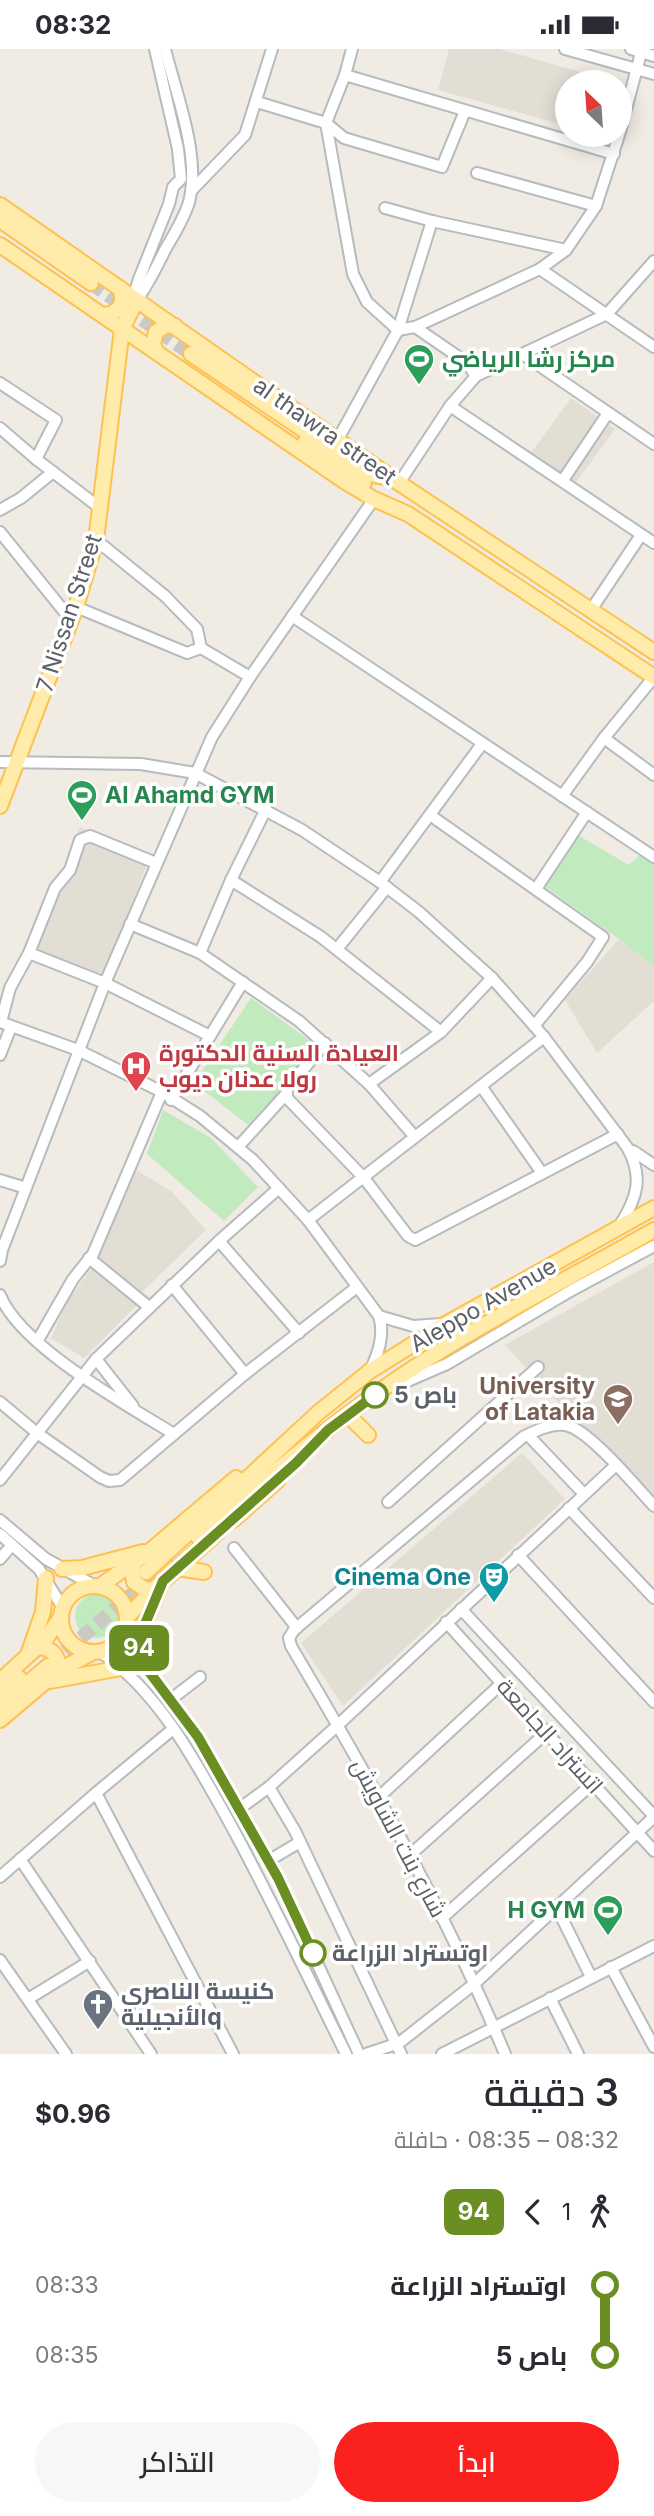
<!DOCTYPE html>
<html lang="ar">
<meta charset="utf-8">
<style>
:root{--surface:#fff;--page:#f7f7f7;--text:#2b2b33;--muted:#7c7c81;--accent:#fb211f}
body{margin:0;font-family:Inter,Cairo,sans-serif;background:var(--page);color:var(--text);direction:rtl;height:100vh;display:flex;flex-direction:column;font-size:26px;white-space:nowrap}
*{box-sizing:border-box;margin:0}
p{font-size:23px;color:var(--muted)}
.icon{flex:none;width:38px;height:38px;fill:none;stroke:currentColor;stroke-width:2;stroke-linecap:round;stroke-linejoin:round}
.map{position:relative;height:2005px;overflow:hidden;direction:ltr}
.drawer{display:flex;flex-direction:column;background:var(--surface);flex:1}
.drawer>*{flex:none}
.badge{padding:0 14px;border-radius:10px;font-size:24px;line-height:46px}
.needle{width:46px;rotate:335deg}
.fabs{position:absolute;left:555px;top:21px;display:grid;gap:14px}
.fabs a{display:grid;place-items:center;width:77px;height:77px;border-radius:50%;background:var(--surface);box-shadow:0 4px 18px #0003;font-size:35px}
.map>.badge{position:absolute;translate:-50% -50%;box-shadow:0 0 0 4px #fff}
.legs{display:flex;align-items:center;gap:10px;height:77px;padding:0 35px;font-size:23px}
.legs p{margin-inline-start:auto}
.head{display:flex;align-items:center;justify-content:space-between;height:119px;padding:0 35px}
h1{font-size:38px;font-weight:600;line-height:52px}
.primary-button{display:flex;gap:14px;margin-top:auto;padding:14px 35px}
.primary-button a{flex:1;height:80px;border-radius:42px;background:var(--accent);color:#fff;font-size:28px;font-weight:600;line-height:80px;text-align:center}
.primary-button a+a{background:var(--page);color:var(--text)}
ul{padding:0 35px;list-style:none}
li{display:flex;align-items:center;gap:24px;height:70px;font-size:26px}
li i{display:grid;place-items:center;width:10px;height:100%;margin:0 9px;background:currentColor}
li i::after{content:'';width:18px;height:18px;margin:-9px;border:5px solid;border-radius:50%;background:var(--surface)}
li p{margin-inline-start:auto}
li:first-child i{background:linear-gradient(#0000 50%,currentColor 0)}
li:last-child i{background:linear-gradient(currentColor 50%,#0000 0)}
.status{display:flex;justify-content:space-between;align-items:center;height:49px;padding:0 35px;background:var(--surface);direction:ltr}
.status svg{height:19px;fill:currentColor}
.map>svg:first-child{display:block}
</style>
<div class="status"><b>08:32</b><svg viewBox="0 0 49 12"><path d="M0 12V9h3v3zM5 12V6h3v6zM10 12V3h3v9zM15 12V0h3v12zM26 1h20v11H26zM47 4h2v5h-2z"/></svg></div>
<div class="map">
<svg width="654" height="2005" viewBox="0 0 654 2005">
<rect width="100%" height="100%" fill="#f0ece4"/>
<g fill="#e2ded4">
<path d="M449 0H499L616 33H567V77L438 41Z"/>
<path d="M571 349 615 380 574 436 531 404Z"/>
<path d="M80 778 151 805 104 926 34 899Z"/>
<path d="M619 890 654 918V952L597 1004 565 951Z"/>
<path d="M135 1120 172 1143 206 1181 140 1245 98 1208Z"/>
<path d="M654 1213V1457L505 1296Z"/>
<path d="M92 1219 137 1256 84 1309 51 1289 68 1251Z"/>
<path d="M522 1404 565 1450 343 1657 301 1594Z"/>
</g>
<g fill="#c1eabe">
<path d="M576 785 629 816 642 804 654 813V918L619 890 540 834Z"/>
<path d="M251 949 320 999 248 1076 194 1034Z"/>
<path d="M163 1061 211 1089 258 1138 224 1172 147 1105Z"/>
<circle cx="97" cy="1567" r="22"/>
</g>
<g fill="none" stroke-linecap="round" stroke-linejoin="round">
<g stroke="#cbc9c4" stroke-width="14" stroke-dasharray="14 7" stroke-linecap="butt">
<path d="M91 234 191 305"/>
<path d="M49 1616 152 1528"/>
</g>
<g stroke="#b6bbbf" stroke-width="14">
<g id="minor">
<path d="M352 0 345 26 326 74 353 225 367 253 398 281 415 278 540 220 566 201 596 157 619 86"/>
<path d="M565 0 654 25"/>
<path d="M631 0 654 7"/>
<path d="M345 26 614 105"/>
<path d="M257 53 326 74 344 89 442 118 465 62"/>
<path d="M620 83 642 0"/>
<path d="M477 124 596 157"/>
<path d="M191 142 245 86 272 0"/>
<path d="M385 159 432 172 566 201"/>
<path d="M540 220 654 298"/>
<path d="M136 252C148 236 156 219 165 201 174 185 184 170 189 153 201 107 176 45 165 0"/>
<path d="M136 252V240L139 230 169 155 173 138 181 130 178 100 155 0"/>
<path d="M415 278 466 313 476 327"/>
<path d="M524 306 654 395"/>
<path d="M0 334 56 371 36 410"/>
<path d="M450 357 654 494"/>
<path d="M0 379 36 410 100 459"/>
<path d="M338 390 398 281 432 172"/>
<path d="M563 431 608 364"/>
<path d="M399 434 450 357 476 327 607 265 654 212"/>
<path d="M0 461 21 449 53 423"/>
<path d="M0 483 71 571"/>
<path d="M96 491 165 547 197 580 201 599"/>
<path d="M76 558 187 604 201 599 250 628"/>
<path d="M591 561 641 486"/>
<path d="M292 567 654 808"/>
<path d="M604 689 654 726"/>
<path d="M0 713 141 715 195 724 302 781 380 833 419 863 492 929 544 988 627 1098C644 1128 637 1149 620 1176"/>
<path d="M562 747 604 689 654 628"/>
<path d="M430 766 603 888 587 913 534 977"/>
<path d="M156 814 90 787 80 791 70 821 55 839 29 904 105 934 210 987"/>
<path d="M231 831 321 888 441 983"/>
<path d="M380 833 482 695"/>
<path d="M536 840 587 763"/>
<path d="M130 875 200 904 299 972 369 1035 415 1088"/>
<path d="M337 900 387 838"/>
<path d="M200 904 231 831 266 760"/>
<path d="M0 973 78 1001 162 1043 200 1067 253 1111 308 1171 379 1267C385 1286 378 1305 370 1322"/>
<path d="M1 973 10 939 29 904"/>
<path d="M325 994 287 1040V1049L364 1129 408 1187 415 1191 618 1085"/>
<path d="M0 1006 11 978"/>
<path d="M369 1035 441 983 492 929"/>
<path d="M481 1037 542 1124"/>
<path d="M171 1051 243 933"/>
<path d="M238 1098 286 1045"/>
<path d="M633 1102 654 1116"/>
<path d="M0 1131 26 1139"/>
<path d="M308 1171 544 988"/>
<path d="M219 1192 299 1284"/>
<path d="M89 1209 149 1258"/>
<path d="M0 1212 2 1201 105 934 212 688 250 628 374 450"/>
<path d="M172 1236 245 1325"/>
<path d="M0 1246C21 1298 127 1356 174 1385"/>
<path d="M379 1267 413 1277 441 1275"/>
<path d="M38 1291 73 1230 93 1205 162 1043"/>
<path d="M96 1310 133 1357"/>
<path d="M394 1338 447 1315 572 1241 654 1197"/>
<path d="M0 1353 37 1384 100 1428 109 1432 120 1431 245 1325 357 1238"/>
<path d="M528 1386 584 1445"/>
<path d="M0 1431 96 1310 219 1192 279 1139"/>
<path d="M388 1453 538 1318"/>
<path d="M569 1459 654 1549"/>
<path d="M0 1471 46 1510 95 1537"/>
<path d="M0 1485 39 1520 63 1559"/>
<path d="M234 1499 297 1579"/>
<path d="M518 1506 654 1653"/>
<path d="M0 1510 12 1496"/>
<path d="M461 1560 654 1767"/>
<path d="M446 1573 654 1802"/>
<path d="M125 1582 141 1612 198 1688 278 1829 359 2005"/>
<path d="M99 1602C160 1643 198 1717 233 1780 273 1854 309 1930 346 2005"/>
<path d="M170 1651 200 1628"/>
<path d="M269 1738 295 1782 401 2005"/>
<path d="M96 1744 233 2005"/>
<path d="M379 1748 502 1634"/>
<path d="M239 1760 269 1738 338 1676 616 1416"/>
<path d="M410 1806 546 1684"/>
<path d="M20 1810 151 2005"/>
<path d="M268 1812 300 1793"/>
<path d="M0 1828 96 1744 173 1680"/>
<path d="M556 1857 591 1928"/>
<path d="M442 1869 593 1734"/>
<path d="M0 1911 66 2005"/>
<path d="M611 1918 654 1998"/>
<path d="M550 1949 578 2005"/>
<path d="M28 1950 90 1912"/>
<path d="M366 2005 399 1994 474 1935 654 1768"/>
<path d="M442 2005 654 1897"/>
<path d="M505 2005C446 1863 369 1729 291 1597L289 1589 294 1581 523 1388C535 1382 551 1374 565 1376 588 1379 637 1439 654 1457"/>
</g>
</g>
<g stroke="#ffc14e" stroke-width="18">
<g id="major">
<path d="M0 156 399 434 654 603"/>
<path d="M0 171 91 234"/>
<path d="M0 196 344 432 374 450 408 465 654 628"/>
<path d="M103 266C119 265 126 254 120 239"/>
<path d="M156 302 153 295 156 283 166 276 175 277"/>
<path d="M191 305 363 421 374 426 386 428"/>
<path d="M305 393 364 434"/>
<path d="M0 757 76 558 96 491 122 280 136 252"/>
<path d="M348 1366 368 1386"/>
<path d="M233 1471 278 1431"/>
<path d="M198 1488C274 1423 351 1357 437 1304 508 1260 582 1222 654 1181"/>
<path d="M135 1513 132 1519 134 1533 146 1541 154 1540"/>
<path d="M177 1519 204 1523"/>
<path d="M62 1520 82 1519 143 1503"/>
<path d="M146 1523 319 1363 370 1322 449 1273 654 1159"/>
<path d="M100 1537 151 1501 236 1429"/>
<circle cx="94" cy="1570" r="33"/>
<path d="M127 1568 154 1540 217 1484"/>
<path d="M38 1598C53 1599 60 1608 58 1622"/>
<path d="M29 1603 43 1563 46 1529"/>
<path d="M141 1612C137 1585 149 1564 159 1540"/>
<path d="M0 1632 45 1591 61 1568"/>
<path d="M50 1632 121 1619"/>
<path d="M0 1645 19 1629"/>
<path d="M0 1658 48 1617"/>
<path d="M0 1671 58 1622 93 1603"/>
</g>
</g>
<use href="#minor" stroke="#fff" stroke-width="10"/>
<use href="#major" stroke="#ffebaa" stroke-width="14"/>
</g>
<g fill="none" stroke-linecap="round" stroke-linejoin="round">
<g stroke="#fff" stroke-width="16">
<path id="line-1" d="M313 1904 278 1829 198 1688 141 1612 140 1587 163 1532 296 1414 328 1381 375 1346"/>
</g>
<use href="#line-1" stroke="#6b8e23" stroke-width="10"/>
</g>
<defs>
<g id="stadium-pin" transform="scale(1.575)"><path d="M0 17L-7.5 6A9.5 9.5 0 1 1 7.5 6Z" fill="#2e9e5b" stroke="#fff"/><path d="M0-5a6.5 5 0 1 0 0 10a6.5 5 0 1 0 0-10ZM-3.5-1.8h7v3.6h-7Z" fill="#fff"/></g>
<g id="hospital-pin" transform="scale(1.575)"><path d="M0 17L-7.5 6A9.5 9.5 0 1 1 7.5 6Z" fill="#e0444e" stroke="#fff"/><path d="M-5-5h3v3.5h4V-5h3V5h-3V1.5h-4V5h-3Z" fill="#fff"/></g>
<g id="university-pin" transform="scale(1.575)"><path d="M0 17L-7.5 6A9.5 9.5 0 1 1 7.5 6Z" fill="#8d6e63" stroke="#fff"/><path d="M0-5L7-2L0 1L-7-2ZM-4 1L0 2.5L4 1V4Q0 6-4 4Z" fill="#fff"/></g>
<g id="theatre-pin" transform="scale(1.575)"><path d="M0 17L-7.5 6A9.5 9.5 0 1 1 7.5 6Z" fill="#0f9aa8" stroke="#fff"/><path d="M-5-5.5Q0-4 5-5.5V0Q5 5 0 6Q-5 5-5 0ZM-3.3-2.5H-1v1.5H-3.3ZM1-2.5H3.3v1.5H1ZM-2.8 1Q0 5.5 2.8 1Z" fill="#fff"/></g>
<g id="church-pin" transform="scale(1.575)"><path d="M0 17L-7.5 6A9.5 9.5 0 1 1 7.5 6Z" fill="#6b7280" stroke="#fff"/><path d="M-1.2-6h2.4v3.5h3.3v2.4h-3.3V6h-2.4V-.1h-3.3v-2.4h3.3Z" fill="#fff"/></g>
</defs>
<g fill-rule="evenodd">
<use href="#stadium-pin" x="419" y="310"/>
<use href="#stadium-pin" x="82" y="746"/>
<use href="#hospital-pin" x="136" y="1017"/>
<use href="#university-pin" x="618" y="1350"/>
<use href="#theatre-pin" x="494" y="1528"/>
<use href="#stadium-pin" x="608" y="1861"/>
<use href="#church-pin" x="98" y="1955"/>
</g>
<g fill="#fff" stroke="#6b8e23" stroke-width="3.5">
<circle cx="375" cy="1346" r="12"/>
<circle cx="313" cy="1904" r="12"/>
</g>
<g text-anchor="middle" stroke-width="7" stroke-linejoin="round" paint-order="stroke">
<g font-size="23" font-weight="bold" fill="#27864d" stroke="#fff" text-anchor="start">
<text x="442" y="318">مركز رشا الرياضي</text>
<text x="105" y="754">Al Ahamd GYM</text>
<text x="585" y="1869" text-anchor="end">H GYM</text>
</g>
<g font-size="23" fill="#5c6166" stroke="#fff">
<text transform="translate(325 382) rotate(35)" y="8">al thawra street</text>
<text transform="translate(69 564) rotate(-72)" y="8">7 Nissan Street</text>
<text transform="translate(483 1256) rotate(-30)" y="8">Aleppo Avenue</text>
<text transform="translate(550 1687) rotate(48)" y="8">اتستراد الجامعة</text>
<text transform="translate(399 1789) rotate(62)" y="8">شارع بنت الشاويش</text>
</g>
<g font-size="23" font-weight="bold" fill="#be3a42" stroke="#fff" text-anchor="start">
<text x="159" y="1012">العيادة السنية الدكتورة<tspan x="159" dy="26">رولا عدنان ديوب</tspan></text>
</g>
<g font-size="23" font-weight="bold" fill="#785e54" stroke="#fff" text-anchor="end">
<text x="595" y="1345">University<tspan x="595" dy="26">of Latakia</tspan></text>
</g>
<g font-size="23" font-weight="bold" fill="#5c6166" stroke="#fff" text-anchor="start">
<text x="394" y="1354">باص 5</text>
<text x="332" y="1912">اوتستراد الزراعة</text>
</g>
<g font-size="23" font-weight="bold" fill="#0d838f" stroke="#fff" text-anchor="end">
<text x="471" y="1536">Cinema One</text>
</g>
<g font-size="23" font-weight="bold" fill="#5b616d" stroke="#fff" text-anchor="start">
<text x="121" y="1950">كنيسة الناصري<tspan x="121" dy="26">الأنجيليةq</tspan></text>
</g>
</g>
</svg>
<div class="fabs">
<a><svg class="needle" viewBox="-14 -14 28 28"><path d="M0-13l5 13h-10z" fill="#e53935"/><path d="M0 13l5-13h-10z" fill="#7c7c81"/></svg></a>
</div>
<b class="badge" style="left:139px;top:1599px;background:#6b8e23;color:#fff">94</b>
</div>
<section class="drawer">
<div class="head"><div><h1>3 دقيقة</h1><p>08:32 – 08:35 · حافلة</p></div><b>$0.96</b></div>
<div class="legs"><svg class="icon" aria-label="walk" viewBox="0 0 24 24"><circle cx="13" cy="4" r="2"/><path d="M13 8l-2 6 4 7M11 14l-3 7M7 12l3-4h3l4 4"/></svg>1<svg class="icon" aria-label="back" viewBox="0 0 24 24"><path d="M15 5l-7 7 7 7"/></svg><b class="badge" style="background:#6b8e23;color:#fff">94</b></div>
<ul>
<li><i style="color:#6b8e23"></i><b>اوتستراد الزراعة</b><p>08:33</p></li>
<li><i style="color:#6b8e23"></i><b>باص 5</b><p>08:35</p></li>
</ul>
<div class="primary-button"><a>ابدأ</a><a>التذاكر</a></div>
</section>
